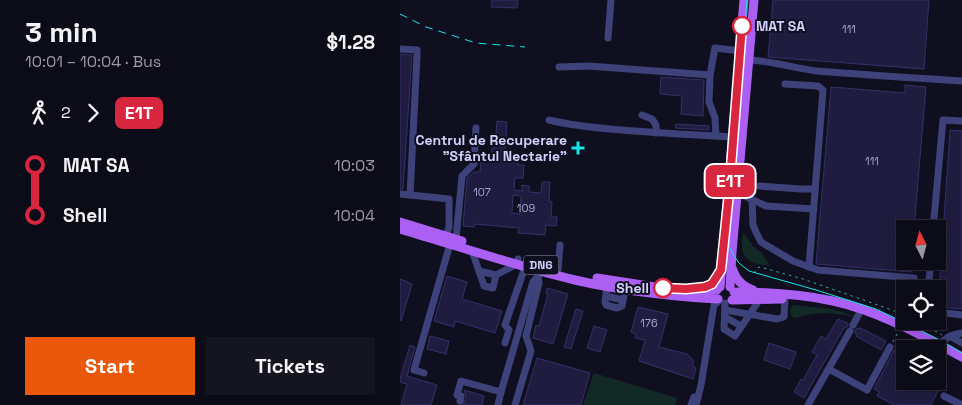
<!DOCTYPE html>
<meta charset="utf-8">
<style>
:root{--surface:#0c0b18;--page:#151421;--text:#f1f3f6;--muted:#9a9ba2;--line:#2c2b37;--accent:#ea580c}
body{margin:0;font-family:"Space Grotesk",sans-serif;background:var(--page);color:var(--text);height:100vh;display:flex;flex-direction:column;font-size:19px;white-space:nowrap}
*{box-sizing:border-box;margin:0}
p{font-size:16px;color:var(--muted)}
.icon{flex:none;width:28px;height:28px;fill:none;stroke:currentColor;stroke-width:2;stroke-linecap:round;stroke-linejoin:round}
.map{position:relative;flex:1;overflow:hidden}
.panel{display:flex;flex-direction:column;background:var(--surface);width:400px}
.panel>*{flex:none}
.badge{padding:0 10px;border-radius:8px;font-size:18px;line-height:32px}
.needle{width:32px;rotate:354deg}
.controls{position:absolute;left:496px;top:220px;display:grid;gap:10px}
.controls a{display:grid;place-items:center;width:50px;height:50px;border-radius:0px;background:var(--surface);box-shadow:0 2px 12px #0003,0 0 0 1px var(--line);font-size:25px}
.map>.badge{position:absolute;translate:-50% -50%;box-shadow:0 0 0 2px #fff}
.legs{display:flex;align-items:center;gap:8px;height:55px;padding:0 25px;font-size:16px}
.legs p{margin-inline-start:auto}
.head{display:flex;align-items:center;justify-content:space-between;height:85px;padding:0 25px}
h1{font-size:28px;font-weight:700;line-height:38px}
.action{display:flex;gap:10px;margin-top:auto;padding:10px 25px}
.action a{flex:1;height:58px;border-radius:0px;background:var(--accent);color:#fff;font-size:20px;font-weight:700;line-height:58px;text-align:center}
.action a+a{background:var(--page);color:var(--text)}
ul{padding:0 25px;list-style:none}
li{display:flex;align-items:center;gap:18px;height:50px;font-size:19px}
li i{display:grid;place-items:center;width:8px;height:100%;margin:0 6px;background:currentColor}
li i::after{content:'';width:12px;height:12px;margin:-6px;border:4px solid;border-radius:50%;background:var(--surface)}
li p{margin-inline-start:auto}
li:first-child i{background:linear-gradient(#0000 50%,currentColor 0)}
li:last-child i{background:linear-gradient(currentColor 50%,#0000 0)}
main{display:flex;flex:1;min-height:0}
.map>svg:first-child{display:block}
</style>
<main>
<section class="panel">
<div class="head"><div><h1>3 min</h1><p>10:01 – 10:04 · Bus</p></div><b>$1.28</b></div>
<div class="legs"><svg class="icon" aria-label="walk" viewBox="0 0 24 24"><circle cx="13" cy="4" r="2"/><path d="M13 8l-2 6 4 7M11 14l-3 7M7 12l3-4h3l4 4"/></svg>2<svg class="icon" aria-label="forward" viewBox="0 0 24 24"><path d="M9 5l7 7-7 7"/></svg><b class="badge" style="background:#d7263d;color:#fff">E1T</b></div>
<ul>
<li><i style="color:#d7263d"></i><b>MAT SA</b><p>10:03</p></li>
<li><i style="color:#d7263d"></i><b>Shell</b><p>10:04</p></li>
</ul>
<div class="action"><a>Start</a><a>Tickets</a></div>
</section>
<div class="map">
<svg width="562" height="405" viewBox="0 0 562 405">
<rect width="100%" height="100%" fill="#100f20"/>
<g fill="#122926">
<path d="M343 232 354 247 361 252 370 266C344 263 340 257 343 232Z"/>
<path d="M393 305 432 309 455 316 454 317C435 312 414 312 395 318 391 316 390 314 390 310Z"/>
<path d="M194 373 277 398 275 405H183Z"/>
</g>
<g fill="#1f1c3f" stroke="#35306a" fill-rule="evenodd">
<path d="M92 0H118L117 8 91 7Z"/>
<path d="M373 0H529L524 69 368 57Z"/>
<path d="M0 54 12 55 3 189H0Z"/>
<path d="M261 77 304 80 303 116 281 114 282 96 260 94Z"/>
<path d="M505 85 526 87 514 229H505V261H511V272L416 264 431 87 505 93Z"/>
<path d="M97 121 107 122 105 151H101V162L118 163V165H124L123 178H115L114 190 122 191V185L129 186V192L141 193 142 182H150L149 201 152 202 151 217H157L156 226 146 225 145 235 118 233 119 228 75 224 74 227 63 226 67 178 74 172H80L81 160 91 161 92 148H95ZM113 195 121 196 120 214 112 213Z"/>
<path d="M276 124 309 126V130L275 128Z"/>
<path d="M550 130 562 131V309L538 307Z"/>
<path d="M47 276 67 282 62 299 102 311 95 333 55 321 54 327 34 321Z"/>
<path d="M0 279 8 282V283L12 284 1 321 0 320Z"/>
<path d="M147 288 168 294 153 344 133 338 136 325 139 326 148 294H146Z"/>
<path d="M238 307 268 314 259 347 287 354 293 360V366L296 368 293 379 239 361 245 340 235 338 236 334 231 332Z"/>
<path d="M176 309 183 311 171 349 164 347Z"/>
<path d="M438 319 447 323H448V326L445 328H444L404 398 394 392 401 379 403 380 417 355 412 352 421 336 426 339Z"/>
<path d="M194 326 207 330 200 352 187 348Z"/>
<path d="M458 328 460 329V328L486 341 481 350 456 336 457 334 455 333V330Z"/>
<path d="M30 336 49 341 46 354 27 349Z"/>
<path d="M369 343 396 352 390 369 364 360Z"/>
<path d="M10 345 15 347 7 376 37 385 31 405H1L7 384 0 382V379Z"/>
<path d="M494 350 505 356V381H538V375L544 379 531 405H494L477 396 479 392 474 389Z"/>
<path d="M137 358 190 373 181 405H123Z"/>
<path d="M64 390 84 396 82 405H63L66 397Z"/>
</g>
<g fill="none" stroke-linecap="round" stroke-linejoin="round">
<g stroke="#37aa96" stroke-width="1" stroke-dasharray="2.5 4" stroke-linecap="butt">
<path d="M354 273 357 268 360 267 403 279 475 304 505 315"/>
<path d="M518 321 542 335"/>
<path d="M493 342 498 332"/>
</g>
<g stroke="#3d427b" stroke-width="7">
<path d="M208 38 211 0"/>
<path d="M0 49 17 50V55L10 195"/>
<path d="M349 60C372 61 394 68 417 71 465 75 514 78 562 81"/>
<path d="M159 67 188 66 310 75"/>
<path d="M385 84 418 86 423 90 409 267"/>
<path d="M242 115 252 119 256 125V133"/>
<path d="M149 120C173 126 197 128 221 130 259 133 296 135 333 137"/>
<path d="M316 136 315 118 309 102 310 75 315 48 350 52"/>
<path d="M360 186 401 189H415"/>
<path d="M334 193 345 196 366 206 414 209"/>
<path d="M0 194 49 199V227L46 236"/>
<path d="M352 200 353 225 356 232 361 242 393 261 418 270 514 278"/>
<path d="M533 229 543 120 562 121"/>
<path d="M56 239 62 176 74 164 76 128"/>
<path d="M72 251 79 271 96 275 117 264 118 259"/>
<path d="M158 270 160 245"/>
<path d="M79 271 84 286 93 288 96 275"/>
<path d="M207 286 205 302 206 305 217 308 222 306 225 290"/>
<path d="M528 289 531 261"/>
<path d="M206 296 223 300"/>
<path d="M325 303 324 329 335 336 360 299"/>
<path d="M325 310 377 319 384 317 385 299"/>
<path d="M538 312 562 315"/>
<path d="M325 317 341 326"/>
<path d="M453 325 459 314"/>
<path d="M550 336 562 343"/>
<path d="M105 343 109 330 105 325 125 267"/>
<path d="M539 345C545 338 553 334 562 333"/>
<path d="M429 369 467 390 490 347"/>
<path d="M24 373 14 370 50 244"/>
<path d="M544 396 562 405"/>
<path d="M60 401 61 396 57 395 61 381 101 392 133 282 138 276"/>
<path d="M98 405 101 392"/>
<path d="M115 405 131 351 126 336 139 283 138 276 141 265"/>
<path d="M291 405 294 397H298"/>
<path d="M296 405 301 385 314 305 319 301"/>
<path d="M408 405 450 331"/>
</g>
<g stroke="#ac60f3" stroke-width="9">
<path d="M0 222 62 241"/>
<path d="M0 229C58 246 116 266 175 280 222 291 270 296 318 299"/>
<path d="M332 268C336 279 341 286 353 290"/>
<path d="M197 278 255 287 317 290"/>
<path d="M320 287 344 0"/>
<path d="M330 287 332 252 354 0"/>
<path d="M334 292C367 292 400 294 433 301 479 311 521 335 562 357"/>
<path d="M332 300 382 299"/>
</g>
<path stroke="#11e7e5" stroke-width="1" d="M347 0 329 235V246L333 254 339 263 349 271 416 290 476 309 542 341 562 353"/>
<path stroke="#11e7e5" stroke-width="1" stroke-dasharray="8 6" stroke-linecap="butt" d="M0 14 26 27 76 43 125 47"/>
</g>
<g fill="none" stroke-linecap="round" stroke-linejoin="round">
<g stroke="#fff" stroke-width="11">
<path id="line-1" d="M263 288 286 289 305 287 312 284 321 270 329 193 342 26"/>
</g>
<use href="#line-1" stroke="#d7263d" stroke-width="8"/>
</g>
<g fill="#fff" stroke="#d7263d" stroke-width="2.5">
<circle cx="342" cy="26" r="9"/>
<circle cx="263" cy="288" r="9"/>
</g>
<path fill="#11e7e5" stroke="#100f20" stroke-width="2" d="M175.5 140.5h5v5h5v5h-5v5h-5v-5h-5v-5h5z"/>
<g text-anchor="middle" stroke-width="4" stroke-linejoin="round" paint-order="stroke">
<g font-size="11" fill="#a4a4cd">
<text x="449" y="33">111</text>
<text x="472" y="165">111</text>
<text x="82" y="196">107</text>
<text x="126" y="212">109</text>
<text x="249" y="327">176</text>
</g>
<rect fill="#100f20" stroke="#9797ba" stroke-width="1" x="123.5" y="255.5" width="35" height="19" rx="4"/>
<g font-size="12" font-weight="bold" fill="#d1d1fc">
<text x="141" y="269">DN6</text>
</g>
<g font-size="14" font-weight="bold" fill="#d1d1fc" stroke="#100f20" text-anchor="start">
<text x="356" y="31">MAT SA</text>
<text x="249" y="293" text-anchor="end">Shell</text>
</g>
<g font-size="14" font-weight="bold" fill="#d1d1fc" stroke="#100f20" text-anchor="end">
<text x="167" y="145">Centrul de Recuperare<tspan x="167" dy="16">"Sfântul Nectarie"</tspan></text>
</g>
</g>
</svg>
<div class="controls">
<a><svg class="needle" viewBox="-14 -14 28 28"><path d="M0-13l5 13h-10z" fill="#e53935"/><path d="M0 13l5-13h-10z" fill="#9a9ba2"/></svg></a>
<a><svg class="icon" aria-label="locate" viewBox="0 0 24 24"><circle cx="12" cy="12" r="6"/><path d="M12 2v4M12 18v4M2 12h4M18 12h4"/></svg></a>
<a><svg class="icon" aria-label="layers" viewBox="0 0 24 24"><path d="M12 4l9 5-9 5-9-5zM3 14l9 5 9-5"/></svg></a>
</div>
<b class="badge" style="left:330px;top:181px;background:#d7263d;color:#fff">E1T</b>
</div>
</main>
